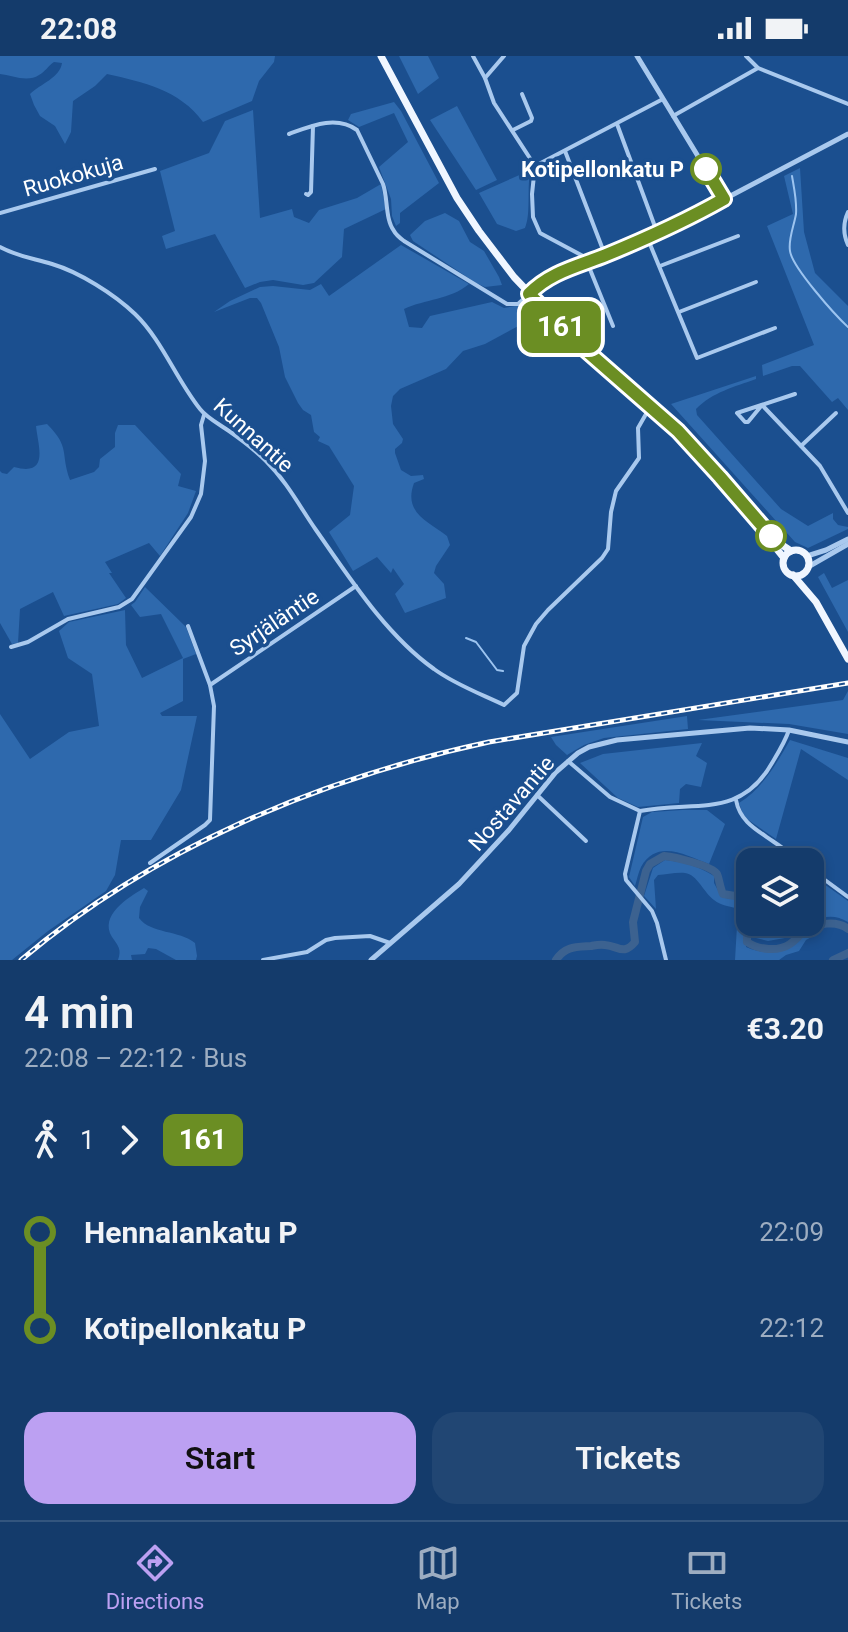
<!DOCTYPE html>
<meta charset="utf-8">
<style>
:root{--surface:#143b6b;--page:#214673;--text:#f1f3f6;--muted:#9dadc1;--line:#33557e;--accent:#bca0f2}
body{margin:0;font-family:Roboto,sans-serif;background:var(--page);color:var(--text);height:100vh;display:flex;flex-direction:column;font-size:30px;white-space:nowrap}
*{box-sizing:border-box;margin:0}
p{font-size:26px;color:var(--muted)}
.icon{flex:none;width:44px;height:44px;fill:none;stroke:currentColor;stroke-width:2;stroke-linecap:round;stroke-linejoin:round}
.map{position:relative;height:904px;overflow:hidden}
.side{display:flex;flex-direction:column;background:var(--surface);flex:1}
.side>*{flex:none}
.badge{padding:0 16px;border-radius:12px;font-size:28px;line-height:52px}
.buttons{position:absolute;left:736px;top:792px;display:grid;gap:16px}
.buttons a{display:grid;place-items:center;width:88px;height:88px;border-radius:16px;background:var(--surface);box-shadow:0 4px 12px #0003,0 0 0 2px var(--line);font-size:40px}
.map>.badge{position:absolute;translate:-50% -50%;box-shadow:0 0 0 4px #fff}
.legs{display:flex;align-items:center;gap:12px;height:88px;padding:0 24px;font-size:26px}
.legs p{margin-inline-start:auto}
.overview{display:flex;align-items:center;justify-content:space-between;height:136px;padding:0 24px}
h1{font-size:44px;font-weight:600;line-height:60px}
.cta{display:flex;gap:16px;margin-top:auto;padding:16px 24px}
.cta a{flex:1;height:92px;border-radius:24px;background:var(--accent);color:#111;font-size:32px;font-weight:600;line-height:92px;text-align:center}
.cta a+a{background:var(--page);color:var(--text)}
ul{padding:0 24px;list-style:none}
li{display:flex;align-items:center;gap:28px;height:96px;font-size:30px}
li i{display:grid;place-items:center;width:12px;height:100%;margin:0 10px;background:currentColor}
li i::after{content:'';width:20px;height:20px;margin:-10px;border:6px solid;border-radius:50%;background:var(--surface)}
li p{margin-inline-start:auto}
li:first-child i{background:linear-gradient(#0000 50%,currentColor 0)}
li:last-child i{background:linear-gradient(currentColor 50%,#0000 0)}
.status{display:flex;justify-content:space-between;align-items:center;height:56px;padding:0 40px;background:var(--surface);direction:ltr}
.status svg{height:22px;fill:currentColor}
.tab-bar{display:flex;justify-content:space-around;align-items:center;height:112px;border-top:2px solid var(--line);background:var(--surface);font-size:22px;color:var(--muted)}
.tab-bar a{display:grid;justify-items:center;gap:4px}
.tab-bar .selected{color:var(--accent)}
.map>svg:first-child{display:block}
</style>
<div class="status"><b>22:08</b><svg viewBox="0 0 49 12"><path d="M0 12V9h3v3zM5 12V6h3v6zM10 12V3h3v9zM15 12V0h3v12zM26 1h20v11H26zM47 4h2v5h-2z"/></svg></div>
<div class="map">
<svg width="848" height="904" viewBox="0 0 848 904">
<rect width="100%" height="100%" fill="#1b4f8f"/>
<g fill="#2e69ad">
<path d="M0 0H275L274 6 259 25 252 45 203 66C180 34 143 26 107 18L95 30 73 45 71 76 65 88 55 70 40 60 34 49 30 38C40 28 60 22 62 7L54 6C48 10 45 16 39 19 27 27 12 19 0 18Z"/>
<path d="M399 0H428L439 22 418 38Z"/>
<path d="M394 46 401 55 439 127 400 157V167L396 170 392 160 391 143 379 111 408 86 394 57 359 71 348 64 351 58Z"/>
<path d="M457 50 497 124 476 134 430 64Z"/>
<path d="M253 54 260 162 292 153 294 161 309 167 319 154 357 142 381 128 386 153 344 173 342 201 314 227 303 229 273 224 260 226 245 232 215 178 166 193 162 180 175 175 160 115 209 97 225 65Z"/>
<path d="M800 112 804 176 815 217 848 250V354L838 342 832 346 800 310H792L763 320 762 309 814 289 767 170 793 158 784 120Z"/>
<path d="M524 117H530C527 134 531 158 525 172L516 175 497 168 479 137Z"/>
<path d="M445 157 459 165 470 186 484 195 499 221 502 229 485 231 476 227 413 185 410 179 425 165Z"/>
<path d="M401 189 469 228C450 244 425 243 404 253L409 271 422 272 430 260 492 246 504 252 526 248 534 259 533 264 524 267 485 288 463 295 446 313 400 333 393 340 391 350 393 368 403 383 402 387 395 393V397L401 414 411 420 423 419 424 423 414 427C403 457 428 465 447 480L450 489 436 510 434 517 444 528 446 542 405 557 395 538 404 528 393 512 391 517 377 501 353 515 329 476 350 459 354 430 329 390 318 385 320 381 314 376 311 359 303 354 298 347 285 321 279 291 261 247 257 242H250L214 256 230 245 260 231 273 230 310 234 321 228 329 240Z"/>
<path d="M756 320V323C734 331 713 336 696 353L697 359 781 453 808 470 833 457V463L838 469 848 471V473L808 492 795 486 671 348Z"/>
<path d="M47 368C71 392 60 397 70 424L94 416 99 411 100 403 115 391V377L118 369H135L181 418 178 430 196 435 188 457 160 500 149 487 105 506 112 517H109L126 542 118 548 64 560 53 536 20 553 18 587 12 588 0 567V415L2 417 7 418 14 411C50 421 38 390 36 370Z"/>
<path d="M824 517 832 532 848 524V576L818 521Z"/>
<path d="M145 531 186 571 196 598 183 603V645L160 657 162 660H197L181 734 151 784H121L115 819 106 835 48 875 12 904H0V658L30 703 69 676 99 670 92 618 68 602 59 575 69 566 125 554 126 589 142 622 183 602 161 558 140 561 131 549 135 546Z"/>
<path d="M848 635V678L789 668 698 664 843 644Z"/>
<path d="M687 660 688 673 604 682 584 689 567 699 556 689 551 681Z"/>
<path d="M790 684 848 702V724L801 693 776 783 744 761 739 747C763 732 776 708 790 684Z"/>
<path d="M702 687 696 700 707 707 701 731 686 728 680 733 679 747 638 751 618 742 580 707 603 698Z"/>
<path d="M682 754H707L725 768 709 808C687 800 657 782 641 811 638 817 637 824 635 830L629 821 643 761 652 756Z"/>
<path d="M665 804C683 806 698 810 714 820V827L721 840 729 843 750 840V858L746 867V891C774 903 788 892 810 875L815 879 806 884 799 895 786 899 779 904H735L738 853C731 850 721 850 714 844 704 837 697 818 685 817 676 816 666 819 658 819L654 824 656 853 644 840 653 812Z"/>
<path d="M810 818 848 845V866C835 858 824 860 810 866Z"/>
<path d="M144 832 148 835 140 851 139 862C151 878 179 874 195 887L197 900 196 904H176L156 893 148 892 145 898 131 899 132 904H118C122 893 118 890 112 881 99 859 128 842 144 832Z"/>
<path d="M756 866H809L797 871 785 882 768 885 756 882 753 874Z"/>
</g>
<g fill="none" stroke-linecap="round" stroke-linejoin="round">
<g stroke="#9cc4f0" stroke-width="2">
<path d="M792 120C794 132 797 145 796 158 794 170 788 183 790 195 792 211 835 259 848 271"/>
<path d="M466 582 476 586 497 614 503 615"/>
</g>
<g stroke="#3c6290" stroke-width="8">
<path d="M750 865 747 870V886C759 894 778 896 790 888 796 884 800 878 805 875 817 867 837 864 848 873"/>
<path d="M556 904C565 890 576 891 591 890 596 889 600 888 605 889 619 890 623 900 635 886L633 866 646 815 650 808 664 800C674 801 711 809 717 818 719 822 720 832 723 838L735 840 750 837"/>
<path d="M833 904 848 897"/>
</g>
<g stroke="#a9c9ee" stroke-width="4">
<path d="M473 0 485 22 494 47 535 110 532 138 533 161 540 177 583 200 587 206 613 270"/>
<path d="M746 0 758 12 848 48"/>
<path d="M485 22 504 0"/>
<path d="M673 60 758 12"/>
<path d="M617 68 657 176"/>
<path d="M513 74 531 65 532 62 522 38"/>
<path d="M289 78C311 70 336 59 357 74L383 128C388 142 385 163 394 175 396 179 400 182 404 185L507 248H518L529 238"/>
<path d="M565 95 605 199"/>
<path d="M535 110 663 43"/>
<path d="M306 138 308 139 311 136 313 70"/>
<path d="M848 156C843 167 843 178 848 189"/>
<path d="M0 157 155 113"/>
<path d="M647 181 697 302 775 272"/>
<path d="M0 191C19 201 32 202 52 208 79 216 114 238 135 258 162 284 176 323 200 353 207 362 219 368 229 375 242 384 255 394 266 405 287 426 300 451 316 474 349 521 386 579 434 613 454 628 481 638 504 649L517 637 524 590 536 568 548 554 602 502 608 493 611 456 616 435 639 402 638 372 650 351"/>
<path d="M660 210 738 180"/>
<path d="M679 256 756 226"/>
<path d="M762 349 820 410 848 457"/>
<path d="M762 349 748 366H745L737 357 795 338"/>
<path d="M801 390 836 357"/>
<path d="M11 591 28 586 68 563 119 551 132 543 191 461 201 438 205 405 201 369 204 359"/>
<path d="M210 629 356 530"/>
<path d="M568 705 610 741 640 755"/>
<path d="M537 739 586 785"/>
<path d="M736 744C740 766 757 774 774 786 783 792 792 799 801 806"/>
<path d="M150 807 205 769 210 764 214 650 210 629 188 570"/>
<path d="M810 813 848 841"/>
<path d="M263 904 307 896 326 884 335 882 370 880 390 887"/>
<path d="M666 904 657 867 652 855 626 824 625 818 640 755C693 744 740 764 772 707 778 697 785 686 789 674"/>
</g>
<g stroke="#a9c9ee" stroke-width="5">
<path d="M637 0 724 143"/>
<path d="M530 237 536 230 555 218 647 181 717 147 848 78"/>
<path d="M807 500 826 494 848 483"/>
<path d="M808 511 848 488"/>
<path d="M371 904 459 828 509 774 556 716 578 697 589 691 617 684 750 672 789 674 848 686"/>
</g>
<g stroke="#f0f6ff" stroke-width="7">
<path d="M381 0 457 142 479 175 514 221 573 283 678 375 720 421 760 469 779 487 791 495"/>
<path d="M767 481 784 502"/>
<circle cx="796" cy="507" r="13"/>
<path d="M793 519 816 546 848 603"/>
</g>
<g stroke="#fff" stroke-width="5">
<path id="rail" d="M21 904C152 793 321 722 489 686L848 627"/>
</g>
<use href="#rail" stroke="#1b4f8f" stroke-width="2" stroke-dasharray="6" stroke-linecap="butt"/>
</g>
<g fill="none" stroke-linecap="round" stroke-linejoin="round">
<g stroke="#fff" stroke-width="18">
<path id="line-1" d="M706 113 724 143C687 164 645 183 606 199 579 210 550 216 529 238L573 283 678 375 720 421 771 480"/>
</g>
<use href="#line-1" stroke="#6b8e23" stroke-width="12"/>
</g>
<g fill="#fff" stroke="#6b8e23" stroke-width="4">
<circle cx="706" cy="113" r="14"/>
<circle cx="771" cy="480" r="14"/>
</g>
<g text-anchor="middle" stroke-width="7" stroke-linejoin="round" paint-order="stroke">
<g font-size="22" font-weight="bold" fill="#fff" stroke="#1b4f8f" text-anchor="end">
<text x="684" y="121">Kotipellonkatu P</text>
</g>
<g font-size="22" fill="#fff" stroke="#1b4f8f">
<text transform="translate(73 119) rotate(-16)" y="8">Ruokokuja</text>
<text transform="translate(254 379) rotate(42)" y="8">Kunnantie</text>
<text transform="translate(274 566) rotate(-34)" y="8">Syrjäläntie</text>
<text transform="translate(511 747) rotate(-49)" y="8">Nostavantie</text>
</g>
</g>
</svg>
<div class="buttons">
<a><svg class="icon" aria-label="layers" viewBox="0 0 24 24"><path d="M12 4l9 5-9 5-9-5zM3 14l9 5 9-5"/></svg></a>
</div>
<b class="badge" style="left:561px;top:271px;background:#6b8e23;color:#fff">161</b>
</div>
<section class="side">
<div class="overview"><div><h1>4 min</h1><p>22:08 – 22:12 · Bus</p></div><b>€3.20</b></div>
<div class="legs"><svg class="icon" aria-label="walk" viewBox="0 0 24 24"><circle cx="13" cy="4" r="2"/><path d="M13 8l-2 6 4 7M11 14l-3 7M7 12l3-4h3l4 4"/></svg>1<svg class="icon" aria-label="forward" viewBox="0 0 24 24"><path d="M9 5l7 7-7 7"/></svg><b class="badge" style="background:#6b8e23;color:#fff">161</b></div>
<ul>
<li><i style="color:#6b8e23"></i><b>Hennalankatu P</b><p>22:09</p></li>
<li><i style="color:#6b8e23"></i><b>Kotipellonkatu P</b><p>22:12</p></li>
</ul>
<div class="cta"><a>Start</a><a>Tickets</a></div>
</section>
<nav class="tab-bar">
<a class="selected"><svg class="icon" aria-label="directions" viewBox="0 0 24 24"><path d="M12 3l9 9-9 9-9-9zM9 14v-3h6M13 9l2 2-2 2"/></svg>Directions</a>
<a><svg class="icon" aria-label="map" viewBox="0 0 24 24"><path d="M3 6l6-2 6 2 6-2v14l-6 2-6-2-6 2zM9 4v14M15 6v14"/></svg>Map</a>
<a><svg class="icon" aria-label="tickets" viewBox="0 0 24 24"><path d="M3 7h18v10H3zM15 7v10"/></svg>Tickets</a>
</nav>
